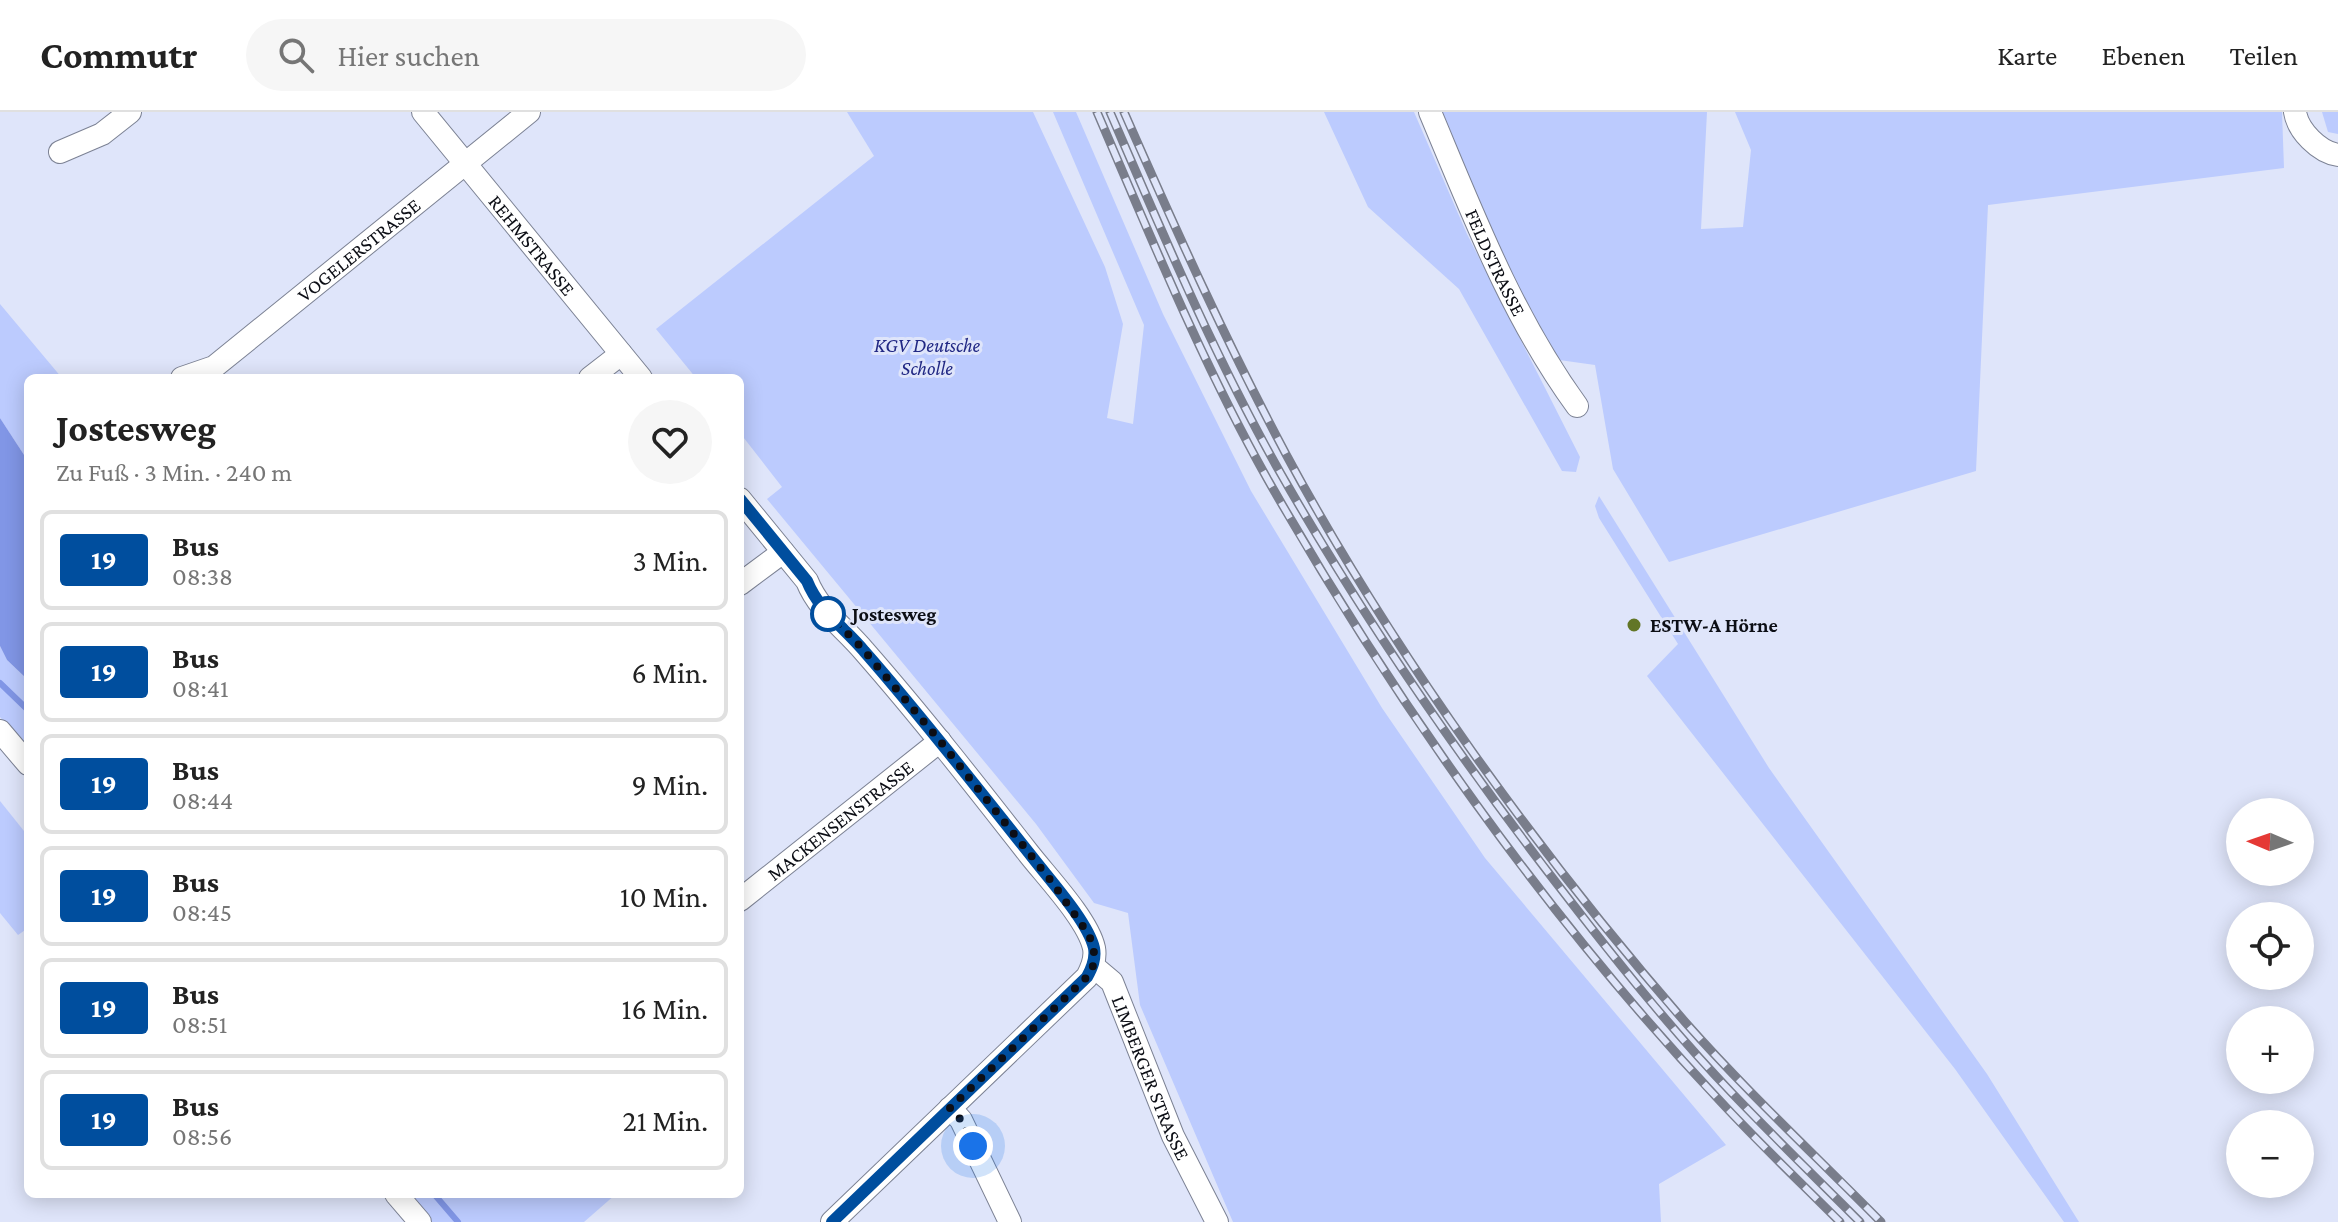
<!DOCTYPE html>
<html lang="de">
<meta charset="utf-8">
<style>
:root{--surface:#fff;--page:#f6f6f6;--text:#222;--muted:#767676;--line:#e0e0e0}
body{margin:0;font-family:"Crimson Pro",serif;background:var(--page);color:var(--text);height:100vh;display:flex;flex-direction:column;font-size:30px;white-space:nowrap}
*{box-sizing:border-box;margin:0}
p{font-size:26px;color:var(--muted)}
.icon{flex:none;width:44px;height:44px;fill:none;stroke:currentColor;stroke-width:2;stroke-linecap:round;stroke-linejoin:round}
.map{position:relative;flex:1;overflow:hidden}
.panel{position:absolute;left:24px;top:262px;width:720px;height:824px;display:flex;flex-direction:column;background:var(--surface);border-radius:12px;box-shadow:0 4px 20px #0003}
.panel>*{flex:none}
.badge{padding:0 16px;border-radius:6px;font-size:28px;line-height:52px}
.needle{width:52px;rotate:272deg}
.tools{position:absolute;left:2226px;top:686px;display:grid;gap:16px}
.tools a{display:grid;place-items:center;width:88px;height:88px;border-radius:50%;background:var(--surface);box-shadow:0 4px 20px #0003;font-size:40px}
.you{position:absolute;width:40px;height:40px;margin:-20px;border:6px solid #fff;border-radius:50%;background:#1a73e8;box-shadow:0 0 0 12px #1a73e833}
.map>.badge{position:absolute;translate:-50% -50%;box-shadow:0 0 0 4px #fff}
.round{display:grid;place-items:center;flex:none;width:84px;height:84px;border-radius:42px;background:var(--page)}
.summary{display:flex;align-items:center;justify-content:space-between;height:136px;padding:0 32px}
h1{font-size:38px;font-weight:700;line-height:60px}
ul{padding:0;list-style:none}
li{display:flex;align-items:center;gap:24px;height:100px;margin:0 16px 12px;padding:0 16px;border:4px solid var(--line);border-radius:12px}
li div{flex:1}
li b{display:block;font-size:30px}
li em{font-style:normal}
li .badge{min-width:88px;font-weight:700;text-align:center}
header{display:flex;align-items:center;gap:48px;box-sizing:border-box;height:112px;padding:0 40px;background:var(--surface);border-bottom:2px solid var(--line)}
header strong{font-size:38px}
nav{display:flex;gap:44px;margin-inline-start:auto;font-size:28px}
.search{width:560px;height:72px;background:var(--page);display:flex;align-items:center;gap:20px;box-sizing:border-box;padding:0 28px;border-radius:44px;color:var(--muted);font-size:30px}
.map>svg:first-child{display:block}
</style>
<header>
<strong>Commutr</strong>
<div class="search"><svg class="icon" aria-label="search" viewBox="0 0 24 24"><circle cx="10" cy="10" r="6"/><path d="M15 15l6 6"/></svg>Hier suchen</div>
<nav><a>Karte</a><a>Ebenen</a><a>Teilen</a></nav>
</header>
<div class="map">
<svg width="2338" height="1110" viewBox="0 0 2338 1110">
<rect width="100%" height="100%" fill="#dfe5fa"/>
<g fill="#bccbfe">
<path d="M847 0H1033L1105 155 1123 212 1107 306 1133 312 1144 213 1053 0H1076L1163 202 1251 379 1382 596 1485 746 1726 1033 1659 1072 1661 1110H1233L1140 893 1128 801 1094 791 1036 712 767 387 782 375 740 321V266H696L656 217 874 44Z"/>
<path d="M1324 0H1414L1467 122 1580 345 1576 360 1562 359 1459 177 1368 95Z"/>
<path d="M1438 0H1707L1701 117 1743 115 1751 38 1735 0H2282L2284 56 1988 93 1976 359 1669 450 1613 357 1595 253 1552 247 1486 115Z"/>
<path d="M2322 0H2338V22L2328 20Z"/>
<path d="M0 192 62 266H28V349L0 306Z"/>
<path d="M1599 384 1769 656 1987 962 2079 1110H2064L1955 957 1647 564 1678 532 1599 406 1595 394Z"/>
<path d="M0 534 7 548 28 568V638L0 605Z"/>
<path d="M0 689 28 724V816L18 823 0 801Z"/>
<path d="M406 1082H616L584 1110H430Z"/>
</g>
<path fill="#8196e6" d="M0 306 28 349V568L7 548 0 534Z"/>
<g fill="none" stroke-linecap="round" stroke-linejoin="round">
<g stroke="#8196e6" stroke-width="6">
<path d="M0 571 28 598"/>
<path d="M434 1082 458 1110"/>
</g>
<g stroke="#7c8294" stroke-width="24">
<g id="street">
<path id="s1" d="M423 0 641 266"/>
<path id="s2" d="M1430 0C1472 100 1512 205 1577 294"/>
<path d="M2295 0C2298 19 2319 40 2338 43"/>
<path d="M60 40 102 22 130 0"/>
<path id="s3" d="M182 266 214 255 529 0"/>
<path d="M590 266 621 242"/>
<path d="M740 387 807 469C819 499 844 515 864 539 921 604 975 673 1029 742 1047 765 1088 808 1094 836 1096 847 1092 856 1087 865L832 1110"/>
<path d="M740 472 783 440"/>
<path d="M0 619 28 652"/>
<path id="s4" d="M740 788 940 629"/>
<path id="s5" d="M1093 854 1112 870 1173 1024 1217 1110"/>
<path d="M950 996 961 1008 1010 1110"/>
<path d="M396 1082 420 1110"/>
</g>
</g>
<use href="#street" stroke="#fff" stroke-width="22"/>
<g stroke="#797d8b" stroke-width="9">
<g id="rail">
<path d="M1097 0C1150 123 1202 251 1268 368 1393 587 1547 806 1721 990 1759 1031 1800 1070 1840 1110"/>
<path d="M1110 0C1163 122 1215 246 1281 362 1364 507 1459 645 1561 777 1615 847 1670 916 1731 980 1773 1024 1817 1067 1860 1110"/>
<path d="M1124 0C1175 116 1227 232 1287 344 1392 539 1540 744 1686 911 1747 980 1816 1044 1881 1110"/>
</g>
</g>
<use href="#rail" stroke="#dfe5fa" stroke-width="6" stroke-dasharray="18" stroke-linecap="butt"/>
</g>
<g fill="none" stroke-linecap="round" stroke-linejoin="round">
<g stroke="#fff" stroke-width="18">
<path id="line" d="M740 387 807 469C819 499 844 515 864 539 923 606 977 676 1033 746 1050 768 1088 810 1094 836 1096 847 1092 856 1087 865L832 1110"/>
</g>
<use href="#line" stroke="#004e9e" stroke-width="12"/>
<path stroke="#0c0e15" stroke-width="8" stroke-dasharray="0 14.4" d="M828 502 861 535 940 629 1052 770 1089 823 1094 838 1093 854 1087 865 950 996 961 1008 973 1034"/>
</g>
<circle fill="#fff" stroke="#004e9e" stroke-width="4" cx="828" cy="502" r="16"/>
<circle fill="#627626" stroke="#dfe5fa" stroke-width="3" cx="1634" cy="513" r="8"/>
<g text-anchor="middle" stroke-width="6" stroke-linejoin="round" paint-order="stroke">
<g font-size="20" fill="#0c0e15" stroke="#dfe5fa">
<text dy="7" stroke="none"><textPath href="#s1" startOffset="172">REHMSTRASSE</textPath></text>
<text dy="7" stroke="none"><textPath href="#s3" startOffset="220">VOGELERSTRASSE</textPath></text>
<text dy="7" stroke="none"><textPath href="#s2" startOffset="164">FELDSTRASSE</textPath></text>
<text dy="7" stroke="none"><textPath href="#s4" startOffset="128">MACKENSENSTRASSE</textPath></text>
<text dy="7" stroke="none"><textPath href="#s5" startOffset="128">LIMBERGER STRASSE</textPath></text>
</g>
<g font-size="20" font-style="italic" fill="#212884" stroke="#dfe5fa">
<text x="927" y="240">KGV Deutsche<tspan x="927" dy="23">Scholle</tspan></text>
</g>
<g font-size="20" font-weight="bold" fill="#0c0e15" stroke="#dfe5fa" text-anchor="start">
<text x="852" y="509">Jostesweg</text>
</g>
<g font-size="20" font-weight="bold" fill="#0c0e15" stroke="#dfe5fa" text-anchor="start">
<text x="1650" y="520">ESTW-A Hörne</text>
</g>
</g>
</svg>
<div class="tools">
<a><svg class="needle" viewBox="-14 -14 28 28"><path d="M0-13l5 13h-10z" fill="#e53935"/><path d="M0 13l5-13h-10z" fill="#767676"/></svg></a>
<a><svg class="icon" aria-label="locate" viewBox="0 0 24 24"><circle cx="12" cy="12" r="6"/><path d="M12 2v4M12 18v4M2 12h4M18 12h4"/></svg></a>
<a>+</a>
<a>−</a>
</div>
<div class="you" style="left:973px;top:1034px"></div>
<section class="panel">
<div class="summary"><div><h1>Jostesweg</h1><p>Zu Fuß · 3 Min. · 240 m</p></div><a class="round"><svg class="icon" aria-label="heart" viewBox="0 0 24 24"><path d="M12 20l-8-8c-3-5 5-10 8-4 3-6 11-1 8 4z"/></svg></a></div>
<ul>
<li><span class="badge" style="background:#004e9e;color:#fff">19</span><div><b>Bus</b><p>08:38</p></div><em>3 Min.</em></li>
<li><span class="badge" style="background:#004e9e;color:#fff">19</span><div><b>Bus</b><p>08:41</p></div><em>6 Min.</em></li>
<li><span class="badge" style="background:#004e9e;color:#fff">19</span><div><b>Bus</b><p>08:44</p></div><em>9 Min.</em></li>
<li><span class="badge" style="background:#004e9e;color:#fff">19</span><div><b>Bus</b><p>08:45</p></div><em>10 Min.</em></li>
<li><span class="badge" style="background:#004e9e;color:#fff">19</span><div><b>Bus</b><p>08:51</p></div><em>16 Min.</em></li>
<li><span class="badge" style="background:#004e9e;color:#fff">19</span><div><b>Bus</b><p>08:56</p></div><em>21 Min.</em></li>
</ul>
</section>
</div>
